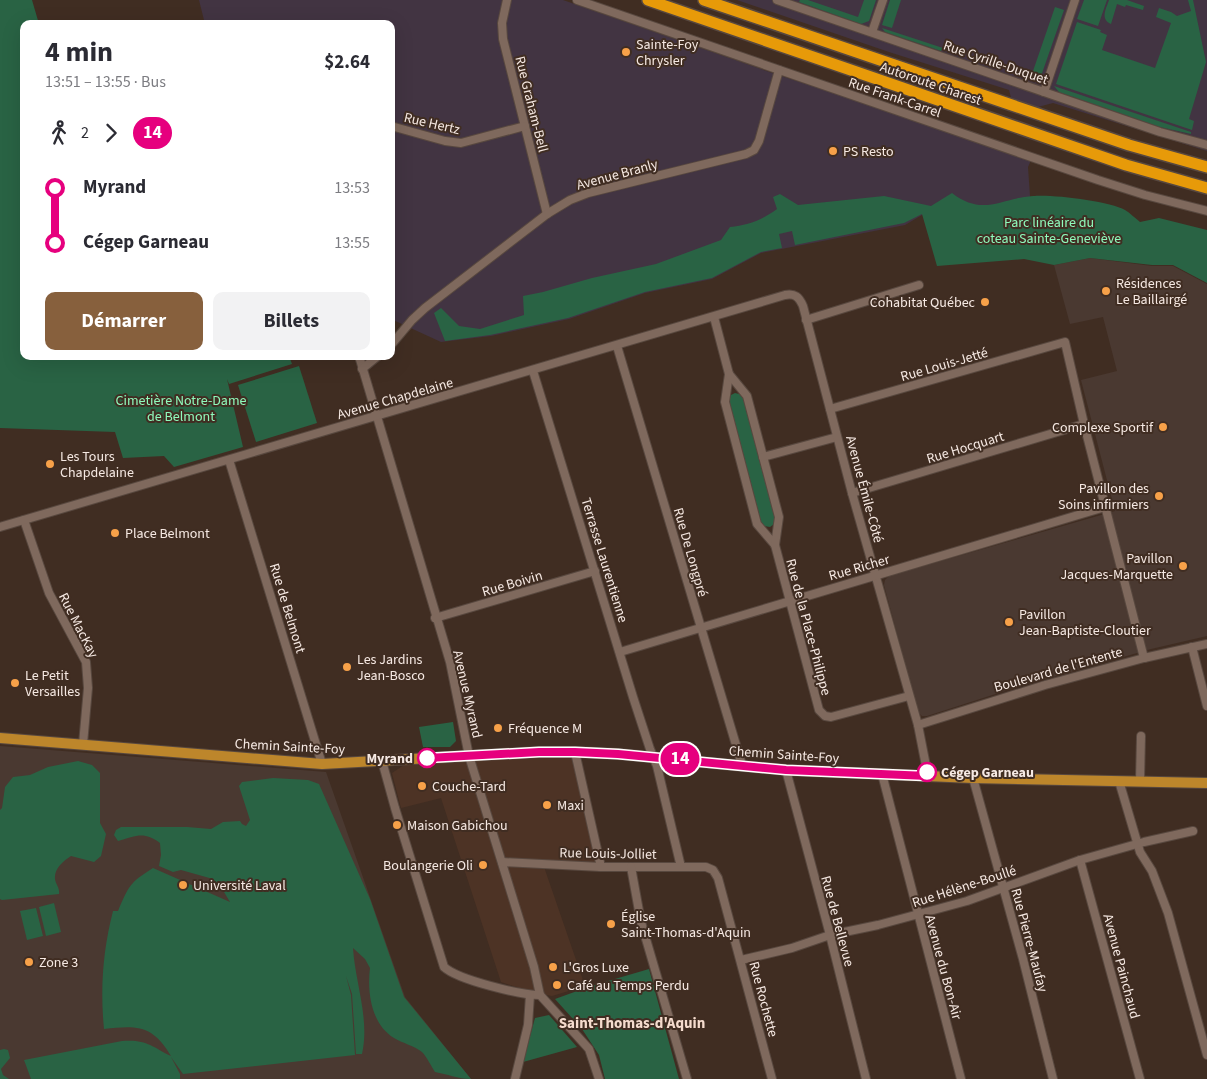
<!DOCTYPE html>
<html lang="fr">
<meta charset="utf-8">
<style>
:root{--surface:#fff;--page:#f2f2f3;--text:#2b2b33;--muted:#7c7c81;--accent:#87603d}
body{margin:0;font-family:"Source Sans 3",sans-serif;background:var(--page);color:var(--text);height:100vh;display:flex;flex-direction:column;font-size:19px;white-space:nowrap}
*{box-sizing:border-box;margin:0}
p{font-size:16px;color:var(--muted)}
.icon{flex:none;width:28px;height:28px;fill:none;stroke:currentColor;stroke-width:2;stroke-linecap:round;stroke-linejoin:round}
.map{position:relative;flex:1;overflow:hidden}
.side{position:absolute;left:20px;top:20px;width:375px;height:340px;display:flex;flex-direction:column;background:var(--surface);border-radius:10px;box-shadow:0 5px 20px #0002}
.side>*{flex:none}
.badge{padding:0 10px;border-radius:16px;font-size:18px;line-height:32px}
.map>.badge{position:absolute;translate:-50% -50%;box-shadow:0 0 0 2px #fff}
.legs{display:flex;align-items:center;gap:8px;height:55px;padding:0 25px;font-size:16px}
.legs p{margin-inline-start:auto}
.head{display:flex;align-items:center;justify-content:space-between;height:85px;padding:0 25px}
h1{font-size:28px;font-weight:700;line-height:38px}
.button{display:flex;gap:10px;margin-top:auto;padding:10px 25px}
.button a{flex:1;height:58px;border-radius:10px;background:var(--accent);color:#fff;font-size:20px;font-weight:700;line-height:58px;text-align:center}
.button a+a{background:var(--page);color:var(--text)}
ul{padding:0 25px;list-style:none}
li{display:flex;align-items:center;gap:18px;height:55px;font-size:19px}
li i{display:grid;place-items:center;width:8px;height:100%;margin:0 6px;background:currentColor}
li i::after{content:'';width:12px;height:12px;margin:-6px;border:4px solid;border-radius:50%;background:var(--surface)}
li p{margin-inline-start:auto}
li:first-child i{background:linear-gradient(#0000 50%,currentColor 0)}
li:last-child i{background:linear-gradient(currentColor 50%,#0000 0)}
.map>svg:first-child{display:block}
</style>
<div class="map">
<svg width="1207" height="1079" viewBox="0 0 1207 1079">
<rect width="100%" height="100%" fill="#402d22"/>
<path fill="#4d3325" d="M575 752 601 867 543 864 585 986 552 996 531 992 501 982 441 798 401 808 392 773 413 759Z"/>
<g fill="#423442">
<path d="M199 0H563L781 76 1033 156 1028 167 1030 196 1029 226 922 215 905 225 761 253 712 279 645 293 569 319 491 336 441 342 391 319V24H205Z"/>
<path d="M737 0H1207V151L1053 103 1015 113 1009 90 889 52Z"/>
</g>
<g fill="#4a3931">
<path d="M1090 258 1152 266H1173L1207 284V636L1151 649 1011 689 927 716H922L918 712 884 585 885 580 889 576 1115 511 1081 380 1117 371 1103 317 1070 324 1054 265Z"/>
<path d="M0 746 326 772 405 997 471 1079H0Z"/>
</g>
<g fill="#296344">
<path d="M0 0H32L39 24H24V356H289L292 364 229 384 227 379 243 447 174 467 164 456 123 458 115 432 0 428Z"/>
<path d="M800 0H808L858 17 864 0H876L869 21 861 24 799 2Z"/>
<path d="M890 0H901L892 28 882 25Z"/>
<path d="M1084 0H1107L1098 26 1077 19Z"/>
<path d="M1109 0H1127L1144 6 1143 10 1126 5 1125 7 1117 4 1111 24C1100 19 1106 9 1109 0Z"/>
<path d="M1188 0H1193L1206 62 1189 119 1194 121 1192 130 1056 84 1077 22 1101 30 1100 32 1107 35 1102 50 1155 68 1171 23 1156 17 1159 8 1171 12 1177 16 1191 11Z"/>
<path d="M1055 7 1064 10 1040 79 1030 76 1031 73 1032 74Z"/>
<path d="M882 28 943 48 941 51 885 32Z"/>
<path d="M1054 86 1191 132V134L1160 127 1059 92Z"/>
<path d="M952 193C983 217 1001 198 1033 196 1051 194 1110 201 1125 210 1130 213 1135 218 1140 222L1159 218 1207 230V283L1173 265H1152L1090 258 1054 265 1024 259 937 266 922 214 904 223 795 245 792 231 779 234 782 248 761 252 712 278 645 292 568 318 490 335 445 341 434 313 441 308 459 326 480 329 524 315 523 296 543 292 592 278 656 264 721 240 730 227C748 225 762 220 777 209L773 197 780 194 798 205 884 196 931 206Z"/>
<path d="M299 366 317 423 256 442 238 385Z"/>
<path d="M735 393 739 394 743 397 775 518 774 524 770 527 764 526 761 522 729 400 731 395Z"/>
<path d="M453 722 456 741 450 747H423L419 727Z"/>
<path d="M78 761 92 765 100 773V823L106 834 101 856 94 862 71 856C63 861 54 869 55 879 56 885 60 888 59 894L2 900 0 899V810L2 808 5 787 13 777 30 775 48 767Z"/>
<path d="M273 778 308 780 319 784 370 899 404 997 471 1079C458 1079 447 1074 435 1072 431 1066 427 1057 422 1052 415 1046 402 1043 394 1038 371 1024 367 992 370 968L365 959 353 948C355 982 370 1019 362 1054H356L352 994 346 976 351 995 355 1055 183 1074 171 1057 180 1074V1079H31L24 1060 122 1041C146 1039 151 1046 171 1056 153 1025 137 1025 104 1029 100 988 103 950 113 911H118C129 886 129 883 153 868L230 902 221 887 213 879 181 870 173 872 159 866 161 855 160 843C144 831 136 836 118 841L114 835 116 830 121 827H187L211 829 223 822 240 821 242 824 246 826 250 820 239 786 242 782Z"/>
<path d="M54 903 61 932 46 936 39 907Z"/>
<path d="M36 908 43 936 27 940 20 911Z"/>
<path d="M649 969 679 1079H605L599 1055 582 1029 555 999 591 986Z"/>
<path d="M549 1015 577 1047 523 1062 535 1018Z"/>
<path d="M4 1049 8 1050 10 1058 1 1069 3 1075 9 1079H0V1050Z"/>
</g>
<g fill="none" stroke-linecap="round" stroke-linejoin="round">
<g stroke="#58483f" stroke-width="10">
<g id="minor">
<path d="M507 0 502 23 503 39 547 214"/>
<path d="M577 0 1098 180 1145 195 1207 211"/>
<path d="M777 0 1160 132 1207 145"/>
<path d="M872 32 883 0"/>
<path d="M1044 92 1075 0"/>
<path d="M391 126 445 141 461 143 525 126"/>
<path d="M714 317 729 374 725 402 757 524 775 545"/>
<path d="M806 320 919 285"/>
<path d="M391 345 412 320 425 308 547 214 570 200 588 193 746 154 754 150 759 141 779 70"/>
<path d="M617 346 742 765"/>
<path d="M359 356 450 662 469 756 534 967 540 995 589 1049 599 1079"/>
<path d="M362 369 378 356"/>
<path d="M533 371 633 697 650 749 657 766 681 867"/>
<path d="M729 374 747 396 779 517 775 545 819 710 825 716 831 717 909 696"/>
<path d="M830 409 1065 342 1084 424 1144 658"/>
<path d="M763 457 837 437"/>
<path d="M229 460 322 764"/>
<path d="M852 493 1084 424"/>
<path d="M24 520 49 593 86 662 88 688 83 744"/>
<path d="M0 527 785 295C795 293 799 297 803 306L852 493 918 725 928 776"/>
<path d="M435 618 595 571"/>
<path d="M1192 647 1207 706"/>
<path d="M620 652 1105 507"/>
<path d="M918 725 1045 685 1144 658 1207 644"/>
<path d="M575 752 601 867"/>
<path d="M382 761 395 808 444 967C458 980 521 995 540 995"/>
<path d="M786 770 830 935 866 1079"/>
<path d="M882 774 961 1079"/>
<path d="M973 778 1023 959 1053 1079"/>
<path d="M1119 781 1140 852 1152 871 1168 913 1207 1055"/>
<path d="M1140 781 1141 736"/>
<path d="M1080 860 1140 1079"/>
<path d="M502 862 601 867H706L713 870 718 878 772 1079"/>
<path d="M631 867 641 922 687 1079"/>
<path d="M741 960 792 948 830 935 878 925 967 901 1080 860 1144 842 1193 831"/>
<path d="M515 1079 528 1025 530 995"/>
</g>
</g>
<g stroke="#58483f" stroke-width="12">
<path id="major" d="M0 738 322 764 539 752H575L618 754 786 770 973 778 1207 783"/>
</g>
<g stroke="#58483f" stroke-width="14">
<g id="highway">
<path d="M648 0 1126 165 1207 188"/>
<path d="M704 0 1129 145 1207 167"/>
</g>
</g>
<use href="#minor" stroke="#7f695d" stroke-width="8"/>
<use href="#major" stroke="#bd862b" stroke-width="10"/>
<use href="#highway" stroke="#e79a09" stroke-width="11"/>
</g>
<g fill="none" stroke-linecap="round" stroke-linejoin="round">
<g stroke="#fff" stroke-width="11">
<path id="line-1" d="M427 758 539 752H575L618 754 786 770 928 776 927 772"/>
</g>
<use href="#line-1" stroke="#e6007e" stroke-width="8"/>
</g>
<g fill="#f7a149" stroke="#402d22" stroke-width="2">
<circle cx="626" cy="52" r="5"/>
<circle cx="833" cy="151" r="5"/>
<circle cx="1106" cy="291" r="5"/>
<circle cx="985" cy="302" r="5"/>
<circle cx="1163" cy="427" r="5"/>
<circle cx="50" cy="464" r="5"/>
<circle cx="1159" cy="496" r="5"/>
<circle cx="115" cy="533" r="5"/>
<circle cx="1183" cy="566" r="5"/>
<circle cx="1009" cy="622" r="5"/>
<circle cx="347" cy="667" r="5"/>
<circle cx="15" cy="683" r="5"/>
<circle cx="498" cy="728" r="5"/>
<circle cx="422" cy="786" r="5"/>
<circle cx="547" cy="805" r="5"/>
<circle cx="397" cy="825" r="5"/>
<circle cx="483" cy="865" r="5"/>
<circle cx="183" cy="885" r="5"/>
<circle cx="611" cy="924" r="5"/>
<circle cx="29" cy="962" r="5"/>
<circle cx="553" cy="967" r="5"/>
<circle cx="557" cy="985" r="5"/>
</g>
<g fill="#fff" stroke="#e6007e" stroke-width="2.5">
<circle cx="427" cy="758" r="9"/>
<circle cx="927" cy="772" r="9"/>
</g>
<g text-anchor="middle" stroke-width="4" stroke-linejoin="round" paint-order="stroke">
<g font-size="14" fill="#f6e9e3" stroke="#402d22" text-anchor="start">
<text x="636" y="49">Sainte-Foy<tspan x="636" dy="16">Chrysler</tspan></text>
<text x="843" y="156">PS Resto</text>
<text x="1116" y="288">Résidences<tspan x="1116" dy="16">Le Baillairgé</tspan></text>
<text x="975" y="307" text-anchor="end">Cohabitat Québec</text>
<text x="1153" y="432" text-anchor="end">Complexe Sportif</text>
<text x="60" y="461">Les Tours<tspan x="60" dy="16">Chapdelaine</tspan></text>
<text x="1149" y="493" text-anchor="end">Pavillon des<tspan x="1149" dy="16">Soins infirmiers</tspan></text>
<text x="125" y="538">Place Belmont</text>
<text x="1173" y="563" text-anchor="end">Pavillon<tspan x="1173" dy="16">Jacques-Marquette</tspan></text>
<text x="1019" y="619">Pavillon<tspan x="1019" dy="16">Jean-Baptiste-Cloutier</tspan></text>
<text x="357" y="664">Les Jardins<tspan x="357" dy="16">Jean-Bosco</tspan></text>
<text x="25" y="680">Le Petit<tspan x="25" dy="16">Versailles</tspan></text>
<text x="508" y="733">Fréquence M</text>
<text x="432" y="791">Couche-Tard</text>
<text x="557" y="810">Maxi</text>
<text x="407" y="830">Maison Gabichou</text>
<text x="473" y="870" text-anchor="end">Boulangerie Oli</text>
<text x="193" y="890">Université Laval</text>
<text x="621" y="921">Église<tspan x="621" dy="16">Saint-Thomas-d'Aquin</tspan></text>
<text x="39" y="967">Zone 3</text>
<text x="563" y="972">L'Gros Luxe</text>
<text x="567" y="990">Café au Temps Perdu</text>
</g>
<g font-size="14" fill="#f6e9e3" stroke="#402d22">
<text transform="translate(996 62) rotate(19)" y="5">Rue Cyrille-Duquet</text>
<text transform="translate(931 83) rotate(19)" y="5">Autoroute Charest</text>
<text transform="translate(895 97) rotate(19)" y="5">Rue Frank-Carrel</text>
<text transform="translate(532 104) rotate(76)" y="5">Rue Graham-Bell</text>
<text transform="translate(432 123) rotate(13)" y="5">Rue Hertz</text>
<text transform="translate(617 174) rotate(-15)" y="5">Avenue Branly</text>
<text transform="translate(944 364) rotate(-16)" y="5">Rue Louis-Jetté</text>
<text transform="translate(395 398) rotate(-16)" y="5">Avenue Chapdelaine</text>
<text transform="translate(965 447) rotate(-17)" y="5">Rue Hocquart</text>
<text transform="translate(865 489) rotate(75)" y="5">Avenue Émile-Côté</text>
<text transform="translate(691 552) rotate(74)" y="5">Rue De Longpré</text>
<text transform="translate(605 560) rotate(73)" y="5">Terrasse Laurentienne</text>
<text transform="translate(859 567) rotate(-16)" y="5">Rue Richer</text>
<text transform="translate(512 583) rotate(-16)" y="5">Rue Boivin</text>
<text transform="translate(288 608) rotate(73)" y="5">Rue de Belmont</text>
<text transform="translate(79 625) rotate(63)" y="5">Rue MacKay</text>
<text transform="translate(809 627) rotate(75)" y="5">Rue de la Place-Philippe</text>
<text transform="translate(1058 669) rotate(-16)" y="5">Boulevard de l'Entente</text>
<text transform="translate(468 694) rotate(77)" y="5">Avenue Myrand</text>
<text transform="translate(290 746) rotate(3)" y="5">Chemin Sainte-Foy</text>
<text transform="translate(784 754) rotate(4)" y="5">Chemin Sainte-Foy</text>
<text transform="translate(608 853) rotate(1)" y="5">Rue Louis-Jolliet</text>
<text transform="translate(964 886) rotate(-18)" y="5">Rue Hélène-Boullé</text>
<text transform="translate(838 921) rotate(75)" y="5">Rue de Bellevue</text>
<text transform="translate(1030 940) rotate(75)" y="5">Rue Pierre-Maufay</text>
<text transform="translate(1122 966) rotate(75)" y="5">Avenue Painchaud</text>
<text transform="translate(944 967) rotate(75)" y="5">Avenue du Bon-Air</text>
<text transform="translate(764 999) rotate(75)" y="5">Rue Rochette</text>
</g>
<g font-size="14" fill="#8ffabc" stroke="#402d22">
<text x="1049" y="227">Parc linéaire du<tspan x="1049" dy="16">coteau Sainte-Geneviève</tspan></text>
<text x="181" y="405">Cimetière Notre-Dame<tspan x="181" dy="16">de Belmont</tspan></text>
</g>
<g font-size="14" font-weight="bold" fill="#f6e9e3" stroke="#402d22" text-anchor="end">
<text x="413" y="763">Myrand</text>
<text x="941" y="777" text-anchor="start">Cégep Garneau</text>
</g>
<g font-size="15" font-weight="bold" fill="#f5dcce" stroke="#402d22">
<text x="632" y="1028">Saint-Thomas-d'Aquin</text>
</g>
</g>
</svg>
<b class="badge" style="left:680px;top:759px;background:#e6007e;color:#fff">14</b>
<section class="side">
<div class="head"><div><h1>4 min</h1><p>13:51 – 13:55 · Bus</p></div><b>$2.64</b></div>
<div class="legs"><svg class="icon" aria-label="walk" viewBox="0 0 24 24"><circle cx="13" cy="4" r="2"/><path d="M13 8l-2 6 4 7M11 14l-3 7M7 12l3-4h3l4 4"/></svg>2<svg class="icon" aria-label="forward" viewBox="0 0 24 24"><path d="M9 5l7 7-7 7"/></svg><b class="badge" style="background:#e6007e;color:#fff">14</b></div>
<ul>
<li><i style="color:#e6007e"></i><b>Myrand</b><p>13:53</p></li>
<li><i style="color:#e6007e"></i><b>Cégep Garneau</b><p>13:55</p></li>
</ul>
<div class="button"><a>Démarrer</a><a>Billets</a></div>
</section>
</div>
